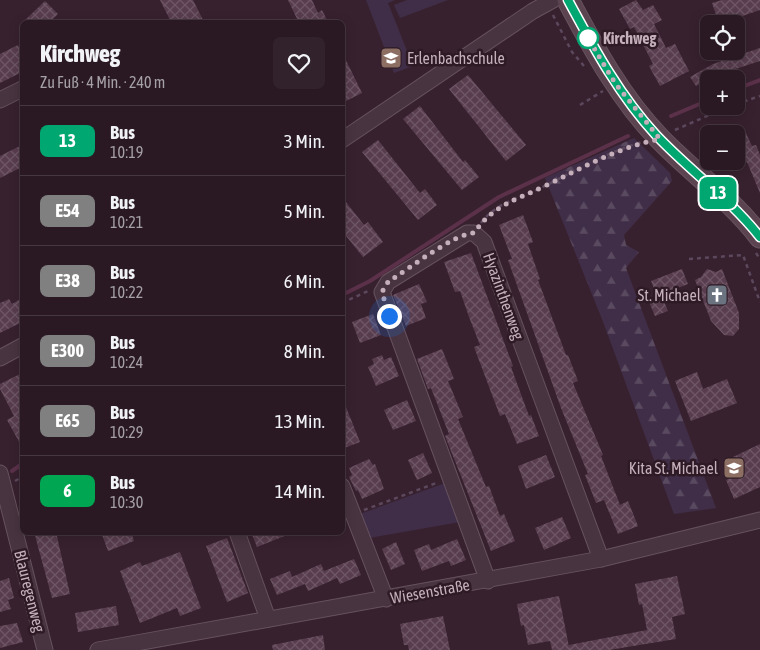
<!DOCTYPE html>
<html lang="de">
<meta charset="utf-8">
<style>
:root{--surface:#2a1923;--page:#32222b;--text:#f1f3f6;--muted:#a5a0a6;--line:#463841}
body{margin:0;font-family:"Asap Condensed",sans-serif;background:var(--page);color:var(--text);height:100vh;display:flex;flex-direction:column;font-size:19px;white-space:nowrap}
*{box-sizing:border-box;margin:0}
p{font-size:16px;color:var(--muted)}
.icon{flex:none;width:28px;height:28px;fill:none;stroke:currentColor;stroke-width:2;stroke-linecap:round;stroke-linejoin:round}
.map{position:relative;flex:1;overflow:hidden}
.drawer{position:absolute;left:20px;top:20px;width:325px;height:515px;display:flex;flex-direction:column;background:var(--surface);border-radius:8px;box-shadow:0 2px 12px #0003,0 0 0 1px var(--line)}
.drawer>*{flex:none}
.badge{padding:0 10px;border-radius:8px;font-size:18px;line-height:32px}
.fabs{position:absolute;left:700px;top:15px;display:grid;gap:10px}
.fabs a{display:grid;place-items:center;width:45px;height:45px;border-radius:8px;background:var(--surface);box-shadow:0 2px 12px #0003,0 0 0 1px var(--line);font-size:25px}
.you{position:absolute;width:25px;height:25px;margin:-12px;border:4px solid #fff;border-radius:50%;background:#1a73e8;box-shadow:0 0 0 8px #1a73e833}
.map>.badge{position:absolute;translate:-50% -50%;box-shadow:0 0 0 2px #fff}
.round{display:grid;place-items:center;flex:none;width:52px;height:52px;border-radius:8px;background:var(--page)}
.headline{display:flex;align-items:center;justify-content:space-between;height:85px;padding:0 20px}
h1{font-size:24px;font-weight:800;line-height:38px}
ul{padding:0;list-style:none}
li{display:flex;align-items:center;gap:15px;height:70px;padding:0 20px;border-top:1px solid var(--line)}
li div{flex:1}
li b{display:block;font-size:19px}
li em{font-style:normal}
li .badge{min-width:55px;font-weight:700;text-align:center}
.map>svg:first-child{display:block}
</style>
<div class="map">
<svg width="760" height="650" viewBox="0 0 760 650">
<defs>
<pattern id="forest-firs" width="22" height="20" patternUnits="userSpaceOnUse" patternTransform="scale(1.25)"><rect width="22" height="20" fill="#402e48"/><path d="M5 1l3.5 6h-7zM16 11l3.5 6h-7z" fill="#5a4a60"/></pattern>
<pattern id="building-cross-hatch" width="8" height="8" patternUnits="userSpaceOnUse" patternTransform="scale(1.25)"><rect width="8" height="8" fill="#583d4e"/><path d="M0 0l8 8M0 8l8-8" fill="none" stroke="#6e5666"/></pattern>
</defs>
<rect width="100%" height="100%" fill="#38212f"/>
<g fill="#402e48">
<path d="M366 0H395L388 3 413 66 394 73Z"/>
<path d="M407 0H448L400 18 394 5Z"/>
<path d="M445 483 460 522 369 538 360 514Z"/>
</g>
<path fill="url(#forest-firs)" d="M634 138 670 173 672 181 624 235 626 245 639 252 626 268 716 508 674 514 602 319 545 178Z"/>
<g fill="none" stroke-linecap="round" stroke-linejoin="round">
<g stroke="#5b314a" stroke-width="4">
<path d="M736 89 760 80"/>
<path d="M671 116 709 100"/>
<path d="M342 295 370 281 499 197 628 136"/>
<path d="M12 471 22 464"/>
</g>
</g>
<g fill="url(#building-cross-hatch)">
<path d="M160 0H193L204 22H171Z"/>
<path d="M288 0H312L318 13 322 10 328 22H295L298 21Z"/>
<path d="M636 0 643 10 653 5 662 20 654 24 666 48 675 44 689 71 660 86 649 66 653 64 634 27 630 29 619 9Z"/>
<path d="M722 0H760V10L719 24 712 3Z"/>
<path d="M45 1 58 14 50 22H23Z"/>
<path d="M18 45 22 53V72L0 83V54Z"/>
<path d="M760 48V61L717 75 696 86 690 77 713 64Z"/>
<path d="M342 52 362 93 342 103Z"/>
<path d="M468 75 526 145 506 161 449 89Z"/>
<path d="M420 106 463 162 465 160 479 177 462 190 403 119Z"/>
<path d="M744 129 752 146 756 145 760 155V193L747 162 743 164 736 148V133Z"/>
<path d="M378 140 420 193 425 189 437 205 418 220 362 152Z"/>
<path d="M22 145V167L0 178V156Z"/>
<path d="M342 197 364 225 368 222 383 242 363 257 342 231Z"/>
<path d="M523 215 533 242 528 244 540 279 538 280 566 355H568L578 381 573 383 603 455 601 456 620 505 628 501 638 526 618 534 604 500 596 503 585 475 588 474 561 408 508 260 512 259 499 225Z"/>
<path d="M471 253 513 366 511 367 529 416 531 415 539 436 517 444 505 414 500 416 474 347 480 345 469 317 460 291 455 292 444 262Z"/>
<path d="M682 269 688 284 657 296 651 281Z"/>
<path d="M707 269 716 272 722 269 739 313V329L733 336 724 335 711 321 695 280 701 277Z"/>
<path d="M419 284 427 302 421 304 426 318 406 326 393 295Z"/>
<path d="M662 297 668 311 655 316 649 302Z"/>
<path d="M22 298V322L0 333V303L9 299 12 304Z"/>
<path d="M373 314 381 335 360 343 352 322Z"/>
<path d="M442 349 454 379 448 381 463 417 458 419 486 487 489 486 500 516 504 514 515 541 491 551 445 436 449 434 431 388 428 389 417 359Z"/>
<path d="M382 355 384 360 391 357 399 376 376 386 368 367 374 364 372 359Z"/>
<path d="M697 372 703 389 727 379 737 403 691 421 675 381Z"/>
<path d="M20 374 22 379V447L7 420 14 416 0 389V384Z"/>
<path d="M342 397 360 442 342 449Z"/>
<path d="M407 400 416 421 393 430 384 410Z"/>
<path d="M760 444V487L734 499 726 480 741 473 733 457Z"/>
<path d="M423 453 432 473 417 480 408 460Z"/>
<path d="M546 455 555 477 526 489 518 466Z"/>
<path d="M369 459 373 465 375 464 384 489 362 499 358 490 356 491 349 477 352 475 349 468Z"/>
<path d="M562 517 571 538 544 550 535 528Z"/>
<path d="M34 532H56L70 594 52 598Z"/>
<path d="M101 532H131L134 541 108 551Z"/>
<path d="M251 532H291L292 533 257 547Z"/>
<path d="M227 538 248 593 227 602 206 546Z"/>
<path d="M457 539 466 560 451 566 449 561 422 571 414 550 429 544 431 550Z"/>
<path d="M396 542 405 564 391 570 382 549Z"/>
<path d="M180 552 201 608 180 616 177 608 140 623 120 571 140 562 142 566Z"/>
<path d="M354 559 361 575 340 584 337 578 308 591 305 584 277 595 270 579 290 571 292 577 321 564 324 571Z"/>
<path d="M677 576 685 614 672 617 676 639 609 650H552L550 641 528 645 524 625 521 626 517 604 559 596 569 647V645L647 630 642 604 639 605 635 584Z"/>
<path d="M9 578 14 598 8 600 11 609 0 612V581Z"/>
<path d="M116 606 119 625 78 632 75 613Z"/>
<path d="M443 616 450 650H409L408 645H404L400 624Z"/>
<path d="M17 623 23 642 0 648V626Z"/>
<path d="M323 635 325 650H273L272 645Z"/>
</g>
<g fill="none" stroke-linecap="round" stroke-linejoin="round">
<g stroke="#66525e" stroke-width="17">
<g id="street">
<path d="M0 100 22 89"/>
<path d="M342 140 533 11 553 0"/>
<path d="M0 358 22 346"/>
<path d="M0 473 45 650"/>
<path d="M342 486 386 599"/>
<path d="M237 532 268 619"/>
<path d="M488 581 382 292 388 282 467 233H474L484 242 601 559"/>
<path d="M98 650 601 559 760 520"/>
</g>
</g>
<g stroke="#66525e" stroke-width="23">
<path id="secondary" d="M568 0C594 49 621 99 660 139 692 172 732 200 760 237"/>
</g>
<g stroke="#5b485c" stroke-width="2.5" stroke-dasharray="4 4" stroke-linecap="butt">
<path d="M553 15 572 52 584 66"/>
<path d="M736 104 760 96"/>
<path d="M580 105 603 91"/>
<path d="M675 130 730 106"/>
<path d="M481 223C496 202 525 196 547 185 578 169 608 152 642 142"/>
<path d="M756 253 760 259"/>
<path d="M689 259 743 255 760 302"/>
<path d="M342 303 368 291"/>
<path d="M15 481 22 477"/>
<path d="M364 510 439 482"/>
</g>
<use href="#street" stroke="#483440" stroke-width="15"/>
<use href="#secondary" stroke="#5b4350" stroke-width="21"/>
</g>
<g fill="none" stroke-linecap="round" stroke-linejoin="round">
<g stroke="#fff" stroke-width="11">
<path id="line" d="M568 0C594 48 619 95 656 135 689 170 730 199 760 237"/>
</g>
<use href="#line" stroke="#00a770" stroke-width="8"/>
<path stroke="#c5afbb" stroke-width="5" stroke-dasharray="0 9" d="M389 316 382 292 388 282C407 270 455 233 474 233 494 204 517 200 547 185 584 167 619 147 660 139L615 83 588 38"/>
</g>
<defs>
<g id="school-square" transform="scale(1.125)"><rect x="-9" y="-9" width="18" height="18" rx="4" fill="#8d6e63" stroke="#2d1a25"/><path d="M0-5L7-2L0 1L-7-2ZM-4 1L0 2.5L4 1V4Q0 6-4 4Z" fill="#fff"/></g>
<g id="church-square" transform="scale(1.125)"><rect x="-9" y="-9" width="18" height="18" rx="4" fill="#6b7280" stroke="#2d1a25"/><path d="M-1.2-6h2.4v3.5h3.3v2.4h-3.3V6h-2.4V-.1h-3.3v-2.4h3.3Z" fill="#fff"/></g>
</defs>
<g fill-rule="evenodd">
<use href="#school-square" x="391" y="58"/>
<use href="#church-square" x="717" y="295"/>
<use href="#school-square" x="734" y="468"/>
</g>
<circle fill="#fff" stroke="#00a770" stroke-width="2.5" cx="588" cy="38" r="10"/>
<g text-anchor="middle" stroke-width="5" stroke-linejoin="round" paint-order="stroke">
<g font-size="16" font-weight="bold" fill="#c5afbb" stroke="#2d1a25" text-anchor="start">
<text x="603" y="44">Kirchweg</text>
</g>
<g font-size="16" fill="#c5afbb" stroke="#2d1a25" text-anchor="end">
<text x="407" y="64" text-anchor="start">Erlenbachschule</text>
<text x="701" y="301">St. Michael</text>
<text x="718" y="474">Kita St. Michael</text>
</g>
<g font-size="16" fill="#c5afbb" stroke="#2d1a25">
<text transform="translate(504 296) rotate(70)" y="6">Hyazinthenweg</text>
<text transform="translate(30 591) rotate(76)" y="6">Blauregenweg</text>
<text transform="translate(430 591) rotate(-10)" y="6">Wiesenstraße</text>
</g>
</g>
</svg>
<div class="fabs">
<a><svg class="icon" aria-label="locate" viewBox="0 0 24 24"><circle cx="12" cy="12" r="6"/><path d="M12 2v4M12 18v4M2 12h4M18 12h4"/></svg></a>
<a>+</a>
<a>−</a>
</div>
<div class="you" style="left:389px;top:316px"></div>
<b class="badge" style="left:718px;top:193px;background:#00a770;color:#fff">13</b>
<section class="drawer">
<div class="headline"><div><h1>Kirchweg</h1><p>Zu Fuß · 4 Min. · 240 m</p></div><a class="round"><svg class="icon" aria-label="heart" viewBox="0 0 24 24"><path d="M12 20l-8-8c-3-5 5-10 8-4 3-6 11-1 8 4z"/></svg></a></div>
<ul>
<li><span class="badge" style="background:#00a770;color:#fff">13</span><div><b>Bus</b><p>10:19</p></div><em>3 Min.</em></li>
<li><span class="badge" style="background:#808080;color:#fff">E54</span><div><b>Bus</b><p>10:21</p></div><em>5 Min.</em></li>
<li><span class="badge" style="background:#808080;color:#fff">E38</span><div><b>Bus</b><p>10:22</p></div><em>6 Min.</em></li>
<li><span class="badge" style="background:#808080;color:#fff">E300</span><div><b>Bus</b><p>10:24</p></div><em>8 Min.</em></li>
<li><span class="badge" style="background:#808080;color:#fff">E65</span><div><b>Bus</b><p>10:29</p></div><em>13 Min.</em></li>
<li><span class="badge" style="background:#00a651;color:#fff">6</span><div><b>Bus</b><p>10:30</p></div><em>14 Min.</em></li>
</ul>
</section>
</div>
